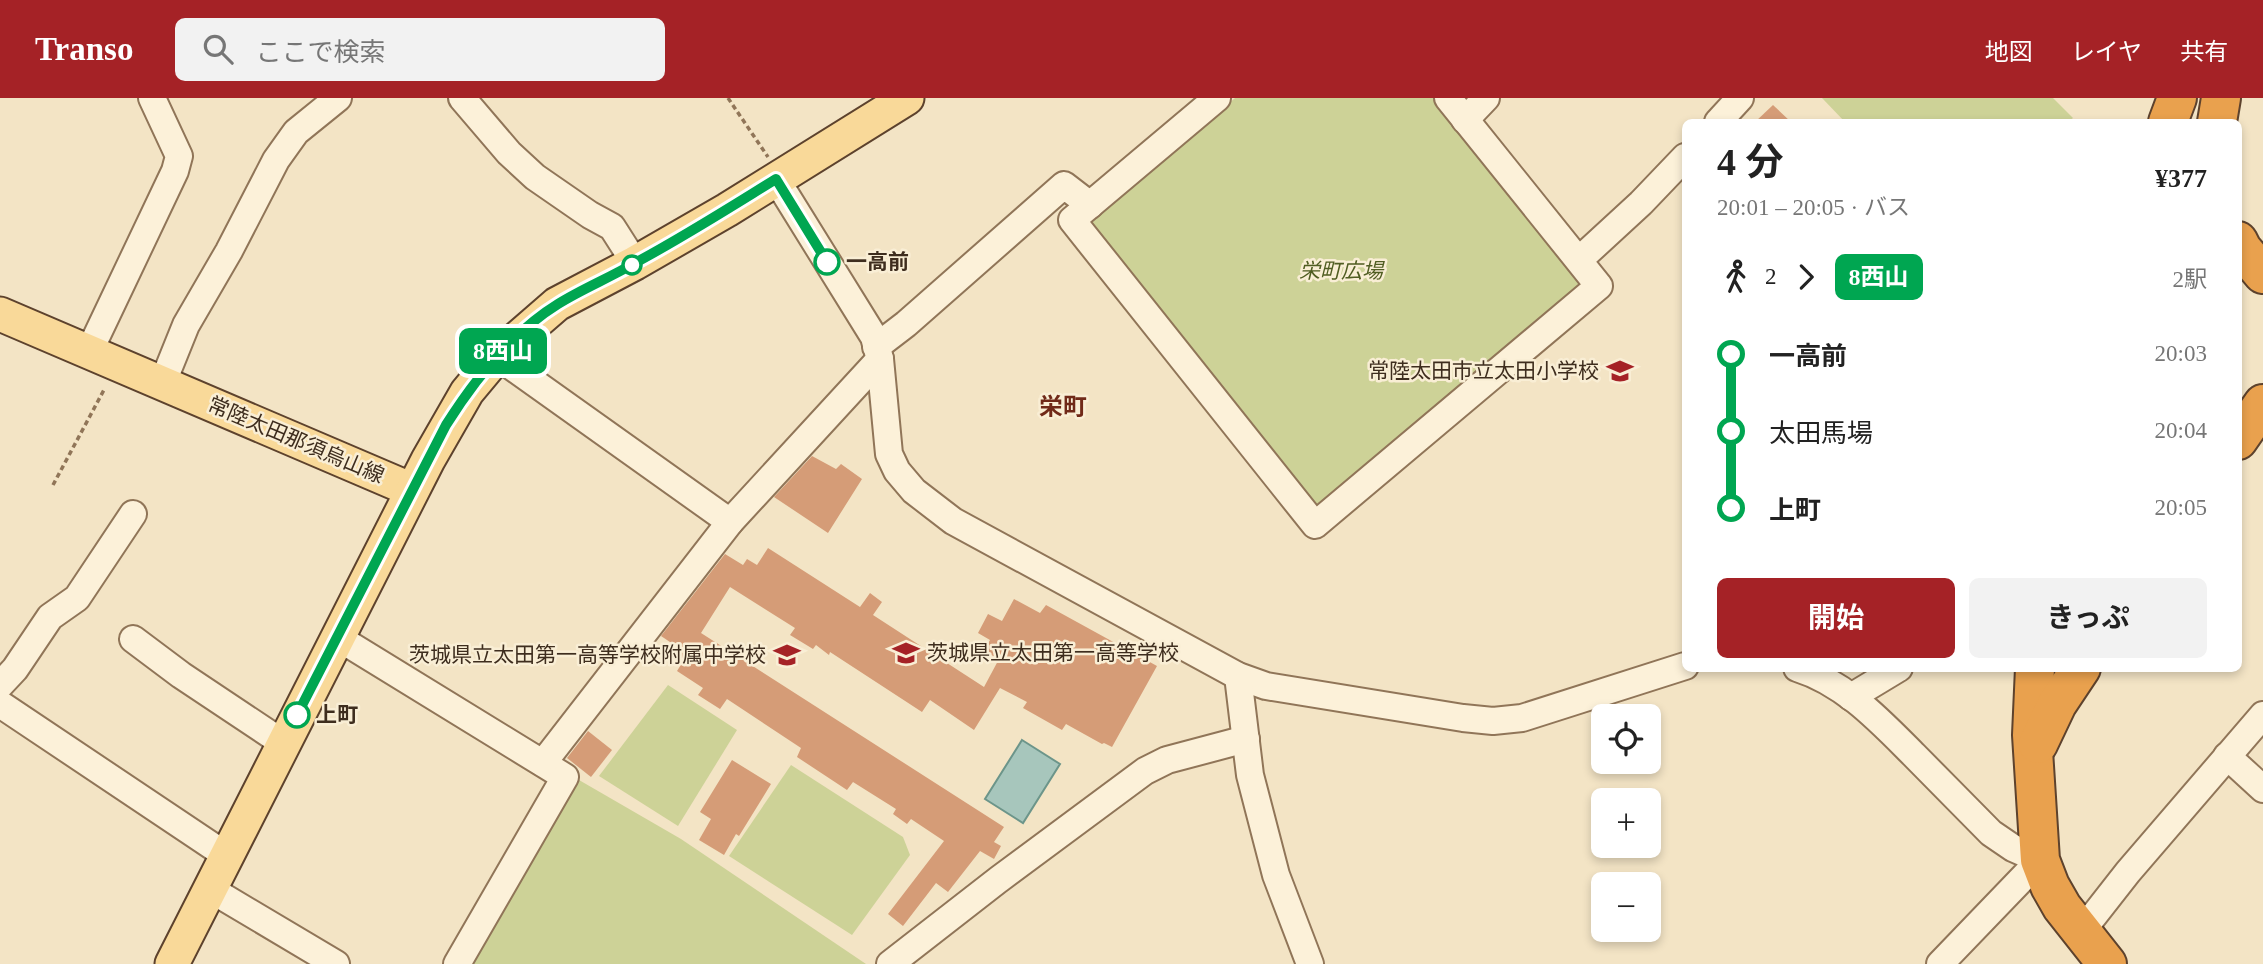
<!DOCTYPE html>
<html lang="ja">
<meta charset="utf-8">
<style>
:root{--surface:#fff;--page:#f2f2f2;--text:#222;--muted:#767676;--accent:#a52226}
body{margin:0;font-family:"Times New Roman","Noto Sans JP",serif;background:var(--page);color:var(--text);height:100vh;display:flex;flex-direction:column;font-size:26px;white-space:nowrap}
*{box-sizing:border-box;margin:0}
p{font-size:23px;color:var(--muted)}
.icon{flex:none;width:38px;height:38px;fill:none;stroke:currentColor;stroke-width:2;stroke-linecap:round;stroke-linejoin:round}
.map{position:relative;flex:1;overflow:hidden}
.panel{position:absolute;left:1682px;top:21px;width:560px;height:553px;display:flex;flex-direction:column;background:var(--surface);border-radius:10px;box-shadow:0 4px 10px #0003}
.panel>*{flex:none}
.badge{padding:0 14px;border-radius:10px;font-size:24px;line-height:46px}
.controls{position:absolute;left:1591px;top:606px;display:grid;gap:14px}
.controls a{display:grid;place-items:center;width:70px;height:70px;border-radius:10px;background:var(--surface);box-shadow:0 4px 10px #0003;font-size:35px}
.map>.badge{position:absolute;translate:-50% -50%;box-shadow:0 0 0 4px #fff}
.legs{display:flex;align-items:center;gap:10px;height:77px;padding:0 35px;font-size:23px}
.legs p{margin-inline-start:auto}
.headline{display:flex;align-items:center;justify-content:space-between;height:119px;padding:0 35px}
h1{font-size:38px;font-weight:700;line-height:52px}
.cta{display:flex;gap:14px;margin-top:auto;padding:14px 35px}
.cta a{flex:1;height:80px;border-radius:10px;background:var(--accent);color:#fff;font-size:28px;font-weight:700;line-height:80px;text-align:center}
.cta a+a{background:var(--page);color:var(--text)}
ul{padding:0 35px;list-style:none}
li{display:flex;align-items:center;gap:24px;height:77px;font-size:26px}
li i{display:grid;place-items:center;width:10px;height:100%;margin:0 9px;background:currentColor}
li i::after{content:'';width:18px;height:18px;margin:-9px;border:5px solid;border-radius:50%;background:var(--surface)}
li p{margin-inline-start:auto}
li:first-child i{background:linear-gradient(#0000 50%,currentColor 0)}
li:last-child i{background:linear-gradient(currentColor 50%,#0000 0)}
header{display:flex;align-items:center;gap:42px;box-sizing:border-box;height:98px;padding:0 35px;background:var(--accent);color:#fff}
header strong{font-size:33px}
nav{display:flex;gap:38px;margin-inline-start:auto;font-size:24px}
.search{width:490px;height:63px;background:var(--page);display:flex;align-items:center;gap:18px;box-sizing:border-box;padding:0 24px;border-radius:10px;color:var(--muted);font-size:26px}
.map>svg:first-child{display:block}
</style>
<header>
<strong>Transo</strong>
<div class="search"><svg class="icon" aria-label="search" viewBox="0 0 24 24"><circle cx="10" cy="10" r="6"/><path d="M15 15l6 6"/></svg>ここで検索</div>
<nav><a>地図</a><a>レイヤ</a><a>共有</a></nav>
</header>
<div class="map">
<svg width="2263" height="866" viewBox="0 0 2263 866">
<rect width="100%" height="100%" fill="#f3e4c5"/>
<g fill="#cdd297">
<path d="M1235 0H1439L1592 187 1320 416 1084 129Z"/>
<path d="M1822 0H2053L2073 20 2068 24H1845Z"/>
<path d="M668 587 737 632 678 728 599 678Z"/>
<path d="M791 667 903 739 910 757 852 837 729 758Z"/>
<path d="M579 682 681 741 866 866H472Z"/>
</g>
<path fill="#a7c6bc" stroke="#6c958a" stroke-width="2" d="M1022 642 1060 666 1023 725 985 701Z"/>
<g fill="#d59c77">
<path d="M1773 7 1791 24H1755Z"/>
<path d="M812 358 836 371 841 366 862 381 828 435 774 399Z"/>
<path d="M768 450 860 509 870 495 882 504 873 517 984 589 999 561 984 553 990 542 978 535 988 516 1002 523 1014 501 1040 515 1046 507 1157 568 1112 649 1104 645 1102 646 1066 626 1062 632 1023 610 1027 604 1000 590 974 632 930 602 922 614 830 554 829 557 816 547 813 551 790 537 795 530 730 489 701 535 1004 729 994 744 1001 748 994 761 980 753 948 794 936 785 903 828 888 816 944 743 911 721 907 726 893 716 896 711 853 684 847 692 797 659 801 650 727 601 720 611 698 597 703 590 677 573 684 562 672 554 676 548 661 538 725 456 743 467 747 461 757 467Z"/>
<path d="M588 633 612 652 591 679 567 660Z"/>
<path d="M732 662 771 686 739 738 736 736 724 757 699 742 711 721 700 714Z"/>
</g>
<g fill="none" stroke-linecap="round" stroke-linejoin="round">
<g stroke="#907558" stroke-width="30">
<g id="minor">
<path d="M462 0 509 55 535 79 590 117 612 129 635 165"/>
<path d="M1217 0 1072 122 1315 427 1599 188 1448 0"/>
<path d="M1465 22 1486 0"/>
<path d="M1718 24 1740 0"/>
<path d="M776 81 874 239 880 261 889 356 897 373 914 393 953 423 1238 578 1266 588 1463 620 1493 623 1522 620 1685 568"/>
<path d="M1579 162 1641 105 1685 59"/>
<path d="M876 249 906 226 1064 87 1090 107"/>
<path d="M89 254 175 73 179 58 152 0"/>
<path d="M497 258 730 424"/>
<path d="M163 284 186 227 229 153 276 62 296 34 338 0"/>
<path d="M337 539 565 679 457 866"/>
<path d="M133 541 181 577 283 645"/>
<path d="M1797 570C1845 585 1880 623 1914 657 1940 683 1965 709 1991 735L2013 750 2040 762 1940 866"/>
<path d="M1238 578 1250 677 1276 777 1310 866"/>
<path d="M0 587 15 571 50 519 77 500 133 416"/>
<path d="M1851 599 1899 570"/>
<path d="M0 606 227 758"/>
<path d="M2227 658 2263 691"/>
<path d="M543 665 730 424 880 261"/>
<path d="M210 791 336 866"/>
<path d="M2081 834 2128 774 2263 617"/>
<path d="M890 866 998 782 1145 673 1167 662 1246 641"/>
</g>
</g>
<g stroke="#5d422d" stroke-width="37">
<g id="major">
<path d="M0 216 412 392"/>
<path d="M172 866 428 362 467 294 497 258 557 206 635 165 727 112 907 0"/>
</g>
</g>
<g stroke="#5d422d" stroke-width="42">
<g id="highway">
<path d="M2168 24 2177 0"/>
<path d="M2217 24 2221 0"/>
<path d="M2238 143 2242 151 2263 176"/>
<path d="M2238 342 2263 306"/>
<path d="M2035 570 2032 637 2040 762 2050 788 2062 809 2107 866"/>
<path d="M2038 646 2057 606 2081 570"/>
</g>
</g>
<g stroke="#907558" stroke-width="3.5" stroke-dasharray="5 3.5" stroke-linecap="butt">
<path d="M728 0 768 59"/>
<path d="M53 387 105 290"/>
</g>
<use href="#minor" stroke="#fcf1d9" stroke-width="26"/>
<use href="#major" stroke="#f9d999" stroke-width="33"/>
<use href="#highway" stroke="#e9a14e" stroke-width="38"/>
</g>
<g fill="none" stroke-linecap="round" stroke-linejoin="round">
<g stroke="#fff" stroke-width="16">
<path id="line-1" d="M297 617 446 327C475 281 511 235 558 206 582 191 609 180 633 166 682 140 729 110 776 81L827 164"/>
</g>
<use href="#line-1" stroke="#00a651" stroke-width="10"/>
</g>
<defs>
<g id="school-bare" transform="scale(2.1)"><path d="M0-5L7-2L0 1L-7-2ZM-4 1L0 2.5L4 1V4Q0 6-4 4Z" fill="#a52226" stroke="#f9eed5" stroke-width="2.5" paint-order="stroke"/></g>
</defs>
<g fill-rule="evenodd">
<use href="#school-bare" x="1620" y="273"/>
<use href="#school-bare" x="906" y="555"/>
<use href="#school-bare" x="787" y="557"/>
</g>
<g fill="#fff" stroke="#00a651" stroke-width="3.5">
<circle cx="827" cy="164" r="12"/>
<circle cx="632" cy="167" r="9"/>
<circle cx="297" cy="617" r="12"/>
</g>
<g text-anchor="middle" stroke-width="5" stroke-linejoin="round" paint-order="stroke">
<g font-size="21" font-weight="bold" fill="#3e2d1e" stroke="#f9eed5" text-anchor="start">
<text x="846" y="171">一高前</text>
<text x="316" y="624">上町</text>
</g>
<g font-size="21" font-style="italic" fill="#505d22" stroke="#f9eed5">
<text x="1341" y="180">栄町広場</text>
</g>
<g font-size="21" fill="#3e2d1e" stroke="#f9eed5" text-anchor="end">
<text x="1599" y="280">常陸太田市立太田小学校</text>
<text x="927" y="562" text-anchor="start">茨城県立太田第一高等学校</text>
<text x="766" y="564">茨城県立太田第一高等学校附属中学校</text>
</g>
<g font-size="21" fill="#3e2d1e" stroke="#f9eed5">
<text transform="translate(296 342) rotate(23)" y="7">常陸太田那須烏山線</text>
</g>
<g font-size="24" font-weight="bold" fill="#702918" stroke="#f9eed5">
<text x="1063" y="317">栄町</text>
</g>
</g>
</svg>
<div class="controls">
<a><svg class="icon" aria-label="locate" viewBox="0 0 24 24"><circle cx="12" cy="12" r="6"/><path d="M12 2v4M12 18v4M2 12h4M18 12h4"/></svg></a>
<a>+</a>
<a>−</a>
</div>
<b class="badge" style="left:503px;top:253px;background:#00a651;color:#fff">8西山</b>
<section class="panel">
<div class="headline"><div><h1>4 分</h1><p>20:01 – 20:05 · バス</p></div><b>¥377</b></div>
<div class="legs"><svg class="icon" aria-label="walk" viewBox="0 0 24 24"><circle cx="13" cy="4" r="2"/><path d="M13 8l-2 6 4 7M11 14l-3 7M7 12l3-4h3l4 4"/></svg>2<svg class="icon" aria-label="forward" viewBox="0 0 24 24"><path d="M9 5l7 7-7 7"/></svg><b class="badge" style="background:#00a651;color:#fff">8西山</b><p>2駅</p></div>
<ul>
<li><i style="color:#00a651"></i><b>一高前</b><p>20:03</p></li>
<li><i style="color:#00a651"></i><span>太田馬場</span><p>20:04</p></li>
<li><i style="color:#00a651"></i><b>上町</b><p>20:05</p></li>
</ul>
<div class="cta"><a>開始</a><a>きっぷ</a></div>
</section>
</div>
